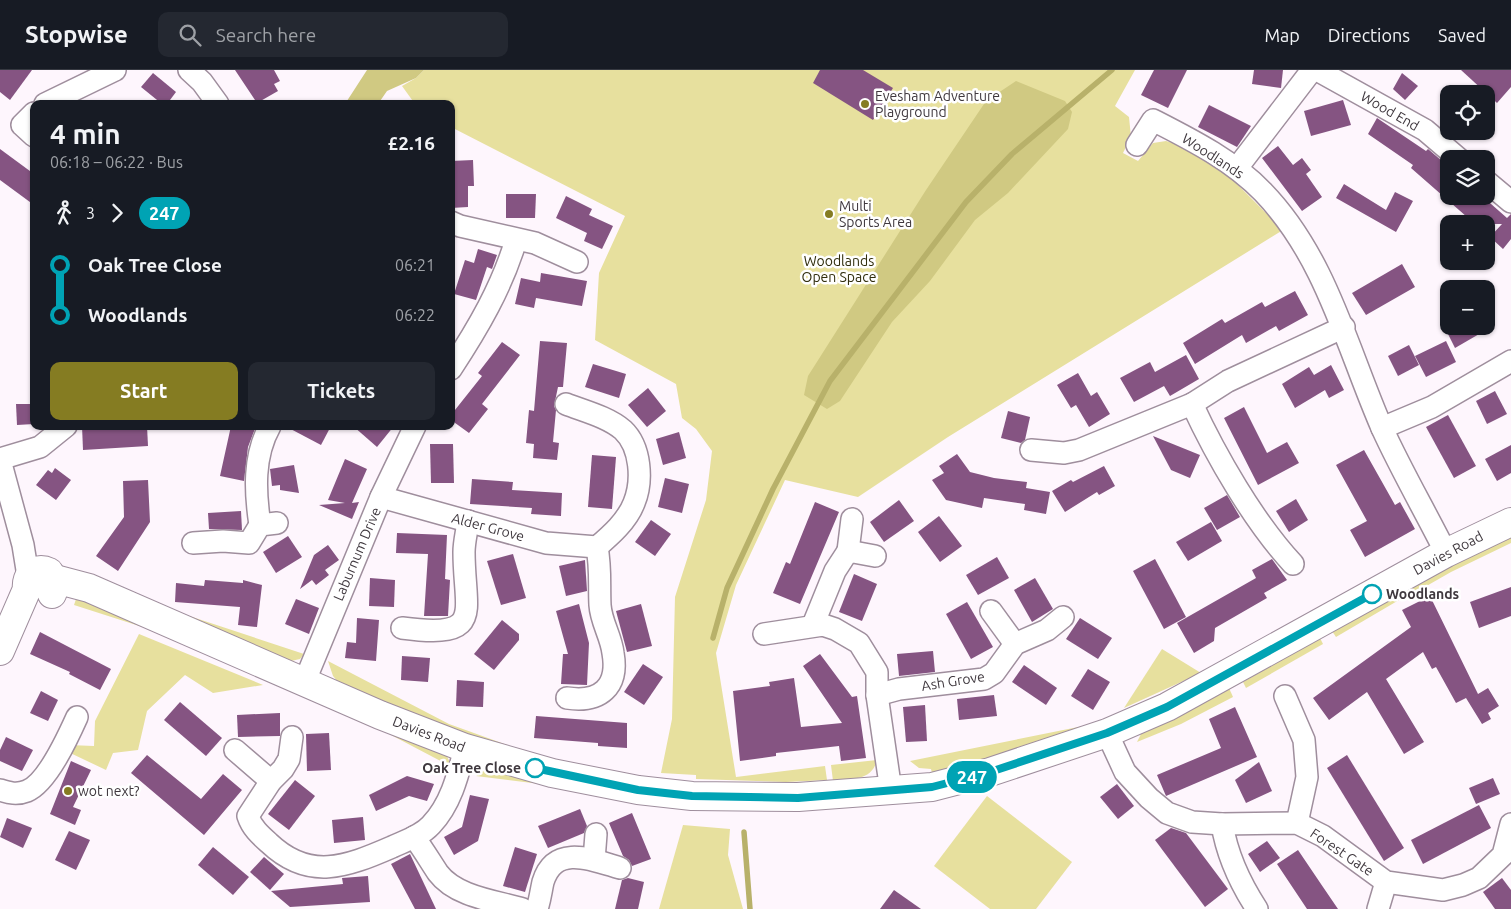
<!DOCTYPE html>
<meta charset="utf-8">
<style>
:root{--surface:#171b24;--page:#242831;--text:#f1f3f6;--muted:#9ea1a6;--line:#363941;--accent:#857c22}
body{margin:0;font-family:Ubuntu,sans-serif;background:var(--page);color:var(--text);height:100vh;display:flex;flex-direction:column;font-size:19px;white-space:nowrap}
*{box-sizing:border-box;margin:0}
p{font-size:16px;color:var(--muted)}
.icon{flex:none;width:28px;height:28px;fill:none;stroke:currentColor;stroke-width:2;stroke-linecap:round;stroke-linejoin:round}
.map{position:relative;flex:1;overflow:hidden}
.side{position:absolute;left:30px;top:30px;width:425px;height:330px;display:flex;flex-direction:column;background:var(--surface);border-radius:10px;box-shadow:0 1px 4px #0004}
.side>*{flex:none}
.badge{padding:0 10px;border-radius:16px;font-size:18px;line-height:32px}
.tools{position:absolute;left:1440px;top:15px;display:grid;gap:10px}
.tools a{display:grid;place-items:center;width:55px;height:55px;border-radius:10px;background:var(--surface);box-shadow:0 1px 4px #0004;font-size:25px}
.map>.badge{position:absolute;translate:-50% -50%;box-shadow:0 0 0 2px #fff}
.legs{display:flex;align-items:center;gap:8px;height:55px;padding:0 20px;font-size:16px}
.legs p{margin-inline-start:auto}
.summary{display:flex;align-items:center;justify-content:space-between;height:85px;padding:0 20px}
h1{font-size:28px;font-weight:700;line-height:38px}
.cta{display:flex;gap:10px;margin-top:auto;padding:10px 20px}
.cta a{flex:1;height:58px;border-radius:10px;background:var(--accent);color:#fff;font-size:20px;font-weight:700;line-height:58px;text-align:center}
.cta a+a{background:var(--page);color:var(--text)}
ul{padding:0 20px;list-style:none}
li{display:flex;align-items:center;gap:18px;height:50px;font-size:19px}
li i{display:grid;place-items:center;width:8px;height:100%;margin:0 6px;background:currentColor}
li i::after{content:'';width:12px;height:12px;margin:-6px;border:4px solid;border-radius:50%;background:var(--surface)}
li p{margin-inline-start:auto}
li:first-child i{background:linear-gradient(#0000 50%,currentColor 0)}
li:last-child i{background:linear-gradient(currentColor 50%,#0000 0)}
header{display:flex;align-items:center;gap:30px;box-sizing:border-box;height:70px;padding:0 25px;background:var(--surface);border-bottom:1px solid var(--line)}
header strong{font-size:24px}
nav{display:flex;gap:28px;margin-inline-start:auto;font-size:18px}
.search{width:350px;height:45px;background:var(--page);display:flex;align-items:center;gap:12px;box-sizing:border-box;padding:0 18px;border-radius:10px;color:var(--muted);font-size:19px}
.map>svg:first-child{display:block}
</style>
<header>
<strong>Stopwise</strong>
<div class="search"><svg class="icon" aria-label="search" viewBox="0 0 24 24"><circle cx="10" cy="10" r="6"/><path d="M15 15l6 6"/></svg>Search here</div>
<nav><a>Map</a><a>Directions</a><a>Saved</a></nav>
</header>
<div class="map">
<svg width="1511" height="839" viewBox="0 0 1511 839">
<rect width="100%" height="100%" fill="#fef6fd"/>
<g fill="#e7e09e">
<path d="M424 0H1135L1115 36 1129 47 1131 67 1123 83 1138 91 1153 73 1166 71 1179 75 1230 107 1283 160 948 367 858 427 785 410 736 515 716 583 736 707 825 696 827 710 786 712 696 709V705L661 703 672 649 675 527 706 430 712 381 696 359 682 348 676 314 595 270 599 203 625 146 451 57V34H415L402 16 416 8Z"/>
<path d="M1511 465V473L1451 502 1409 526 1406 519 1453 493Z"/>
<path d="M1396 525 1399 530 1336 567 1332 561Z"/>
<path d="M76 529 92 533 446 684 452 697 353 645 158 562 74 535Z"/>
<path d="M165 538 304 584 300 589 291 591Z"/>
<path d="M139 564 263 615 213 623 185 605 147 641 138 680 113 683 106 700 66 681 69 675 94 676 95 651Z"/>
<path d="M1320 568 1323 574 1246 618 1243 612Z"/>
<path d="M1162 579 1201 603 1124 638Z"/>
<path d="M328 591 449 654 527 682V685L430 652 338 612 333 606Z"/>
<path d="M1229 618 1233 627 1181 654 1137 672 1141 664 1148 660Z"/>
<path d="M1113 650 1059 672 932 703 931 699 919 698 910 691Z"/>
<path d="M877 690C872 711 851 709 833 711L831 695Z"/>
<path d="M488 698 556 716 476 706Z"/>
<path d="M987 726 1072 792 1036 839H990L934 796Z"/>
<path d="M683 755 730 759 728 785 743 839H659Z"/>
</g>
<g fill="#d0c982">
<path d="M367 0H424L416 8 387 21 378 34H345Z"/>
<path d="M1016 11 1065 31 1072 42 1068 59 1008 123 975 150 930 211 892 252 840 331 827 339 804 325 808 306 926 120 986 31Z"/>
</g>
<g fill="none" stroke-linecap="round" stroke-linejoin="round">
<g stroke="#b8b16a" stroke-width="5.5">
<path d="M713 568 727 518 773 419 830 311 966 132 1012 84 1112 0"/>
<path d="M744 762 750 839"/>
</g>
</g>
<g fill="#855482">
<path d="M0 0H32L10 30 0 22Z"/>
<path d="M235 0H274L280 11 274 14 278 21 257 33Z"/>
<path d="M820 0H863L893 18 873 50 813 13Z"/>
<path d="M1154 0H1187L1168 38 1141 25Z"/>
<path d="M1254 0H1283L1281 18 1252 14Z"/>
<path d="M1461 0H1511V17L1497 33Z"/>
<path d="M153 3 176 22 167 34H162L141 17Z"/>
<path d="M1402 3 1418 16 1405 30 1393 19Z"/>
<path d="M1343 30 1351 55 1311 66 1304 41Z"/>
<path d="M1209 35 1251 56 1237 77 1198 57Z"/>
<path d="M1377 48 1426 81 1428 79 1449 97V126H1482L1507 148 1511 144V169L1503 179 1490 167 1502 154H1475L1411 98 1413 95 1368 64Z"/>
<path d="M1278 76 1293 95 1302 88 1311 100 1306 104 1322 127 1302 141 1262 88Z"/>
<path d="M0 79 34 104V135L0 110Z"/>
<path d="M473 90 474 116H468V137L451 138V91Z"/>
<path d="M1344 114 1386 140 1395 122 1413 131 1396 162 1336 128Z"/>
<path d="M506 124H536L535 148H506Z"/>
<path d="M566 126 592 139 589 145 613 156 602 179 584 171 587 163 556 148Z"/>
<path d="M478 179 497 185 492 199 487 197 476 230 454 224 465 190 474 193Z"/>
<path d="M1402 194 1415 217 1366 245 1352 223Z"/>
<path d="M541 203 587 211 582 236 536 228 534 238 515 234 521 208 540 212Z"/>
<path d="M1295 221 1308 245 1279 261 1276 256 1246 273 1242 265 1195 294 1183 273 1222 249 1225 253 1262 232 1265 237Z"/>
<path d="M1444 256H1493L1455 278Z"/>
<path d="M540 271 567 273 563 317H558L554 336 556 340 553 372 559 373 557 390 533 388 534 374 526 373 529 340 534 341Z"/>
<path d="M1446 271 1456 292 1426 307 1415 286Z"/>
<path d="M502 272 520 285 482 334 488 339 469 363 451 350V345L482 306 478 303Z"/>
<path d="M1409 275 1419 295 1398 306 1388 286Z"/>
<path d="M1186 285 1199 309 1170 326 1164 316 1134 332 1120 308 1150 292 1155 302Z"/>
<path d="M593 294 626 304 619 328 585 317Z"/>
<path d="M1331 295 1344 320 1329 328 1325 320 1295 338 1282 314 1309 297 1314 305Z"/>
<path d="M1078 303 1091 326 1097 322 1110 344 1089 357 1076 335 1071 338 1057 315Z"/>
<path d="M648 318 666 341 647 357 628 335Z"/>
<path d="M1495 321 1507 344 1487 354 1476 331Z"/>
<path d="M16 334H34V354L17 355Z"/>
<path d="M1244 337 1267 383 1287 372 1299 393 1258 415 1224 348Z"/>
<path d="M1008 341 1030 347 1025 370 1021 373 1001 368Z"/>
<path d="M1448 345 1476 396 1454 408 1426 357Z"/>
<path d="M82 356H147L148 376 83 380Z"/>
<path d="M231 356H256L248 377 244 411 220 406Z"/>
<path d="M285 356H331L321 375Z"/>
<path d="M353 356H394L377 377Z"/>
<path d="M679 362 686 388 663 395 656 369Z"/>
<path d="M1153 366 1200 385 1190 408 1171 400Z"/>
<path d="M430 374H453L454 413H431Z"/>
<path d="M1511 375V403L1497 411 1485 389Z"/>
<path d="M1364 380 1395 435 1400 432 1415 459 1365 487 1350 460 1367 451 1336 395Z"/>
<path d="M957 384 970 402 994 408 1027 412 1026 418 1050 422 1046 444 1024 440 1025 434 984 428 982 438 946 430 932 410 944 403 939 396Z"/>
<path d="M592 385 616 387 612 439 588 437Z"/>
<path d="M345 389 367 399 352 433 359 432 352 449 319 435 345 433 328 430Z"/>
<path d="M294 395 299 423 280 420V415L272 416 270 399Z"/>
<path d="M1104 396 1115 416 1099 425 1097 422 1065 442 1052 421 1071 410 1073 412Z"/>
<path d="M55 398 71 410 56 430 36 415 48 400 52 403Z"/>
<path d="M665 408 689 414 682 443 658 437Z"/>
<path d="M472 409 513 412 512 420 562 423 561 446 531 444 532 438 470 434Z"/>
<path d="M148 410 150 452 118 501 96 486 124 447 123 411Z"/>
<path d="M1227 425 1240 447 1217 460 1204 438Z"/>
<path d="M1296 429 1308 450 1289 462 1276 441Z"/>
<path d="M899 430 914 451 884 472 870 452Z"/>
<path d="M815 432 839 442 800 534 773 523 786 492 790 494Z"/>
<path d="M241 441 242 460 209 459 208 443Z"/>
<path d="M939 446 962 476 940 492 918 462Z"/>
<path d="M651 450 671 464 655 486 635 472Z"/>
<path d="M1211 452 1222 471 1188 491 1176 472Z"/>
<path d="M397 463 447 465 445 509 450 510 448 546H424L428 484 396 483Z"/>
<path d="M288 466 302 487 276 503 263 482Z"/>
<path d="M328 475 339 490 325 500 329 505 316 515 312 510 300 519 314 485Z"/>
<path d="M513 484 526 528 501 535 487 491Z"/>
<path d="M997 487 1009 508 978 525 966 505Z"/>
<path d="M1155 489 1186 547 1164 559 1133 501Z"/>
<path d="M1272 489 1287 510 1264 523 1267 528 1215 558 1214 571 1194 583 1177 553 1256 508 1252 500Z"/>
<path d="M585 490 587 521 566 526 559 496Z"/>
<path d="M854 504 877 514 862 551 839 542Z"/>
<path d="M370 508 395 510 394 537 369 536Z"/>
<path d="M1035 508 1053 539 1032 552 1014 520Z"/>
<path d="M205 510 243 513V510L262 515 257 557 238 555 240 537 175 532 176 513 204 516Z"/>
<path d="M1511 517V546L1479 558 1470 532Z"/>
<path d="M1430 526 1478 624 1488 618 1499 636 1488 643 1491 649 1482 654 1466 628 1456 633 1436 597 1432 599 1423 582 1386 609 1424 672 1404 684 1367 622 1329 650 1313 628 1411 557 1402 540Z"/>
<path d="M296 529 319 538 309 564 285 554Z"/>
<path d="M967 532 993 577 971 589 946 544Z"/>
<path d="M579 534 589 573 587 615 561 614 563 584H568L556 541Z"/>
<path d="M641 534 652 576 627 582 616 541Z"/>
<path d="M357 548 379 550 376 591 345 588 347 572 356 573Z"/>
<path d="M1080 548 1112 568 1098 589 1066 569Z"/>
<path d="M502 550 519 564V570L494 600 474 584Z"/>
<path d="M40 562 111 599 100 620 69 604 70 602 30 584Z"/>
<path d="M933 581 935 602 899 606 897 584Z"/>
<path d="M820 584 852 627 857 626 866 688 841 691 839 676 776 683V686L740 691 733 621 770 616 769 612 794 608 801 657 842 653 803 596Z"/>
<path d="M402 586 430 588 428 612 401 610Z"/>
<path d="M643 594 663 607 644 635 624 622Z"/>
<path d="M1024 595 1057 618 1046 635 1012 612Z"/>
<path d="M1088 599 1110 612 1093 640 1071 626Z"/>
<path d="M457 610 484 612 483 637 456 636Z"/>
<path d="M41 621 58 630 48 651 30 643Z"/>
<path d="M994 625 997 646 959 650 957 629Z"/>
<path d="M180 632 222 668 206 686 164 650Z"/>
<path d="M925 635 927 671 906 672 903 637Z"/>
<path d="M1235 637 1257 687 1166 726 1157 705 1221 678 1209 649Z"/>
<path d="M280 643V666L238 667 237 645Z"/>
<path d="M536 646 627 653V678L598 676V673L534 668Z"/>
<path d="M329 663 331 700 307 701 306 664Z"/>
<path d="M6 667 33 680 22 701 0 691V680Z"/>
<path d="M147 685 201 729 223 704 242 720 204 765 131 703Z"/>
<path d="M1347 685 1404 778 1384 791 1327 698Z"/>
<path d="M71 691 91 700 73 737 81 740 75 755 50 744Z"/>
<path d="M1259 692 1272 721 1246 733 1235 710Z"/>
<path d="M407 706 434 714 427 731 409 726 376 741 369 725Z"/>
<path d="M1493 708 1500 724 1476 734 1469 718Z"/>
<path d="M295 710 315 726 289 760 268 744Z"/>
<path d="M1117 714 1134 736 1118 749 1100 727Z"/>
<path d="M470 725 489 729 478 771 454 785 444 767 462 757Z"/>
<path d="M1479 735 1491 758 1423 794 1411 770Z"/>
<path d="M580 739 587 756 584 763 548 778 538 756Z"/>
<path d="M632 743 651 789 632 796 629 790 623 786 609 753Z"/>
<path d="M363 747 365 770 334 773 332 750Z"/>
<path d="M7 748 32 758 23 778 0 767Z"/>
<path d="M1171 758 1186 763 1228 819 1205 837 1155 770Z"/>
<path d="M69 761 90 770 76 800 55 790Z"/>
<path d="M1267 771 1280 788 1260 802 1248 784Z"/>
<path d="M213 777 249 807 233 825 198 795Z"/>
<path d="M515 777 537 784 525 822 503 816Z"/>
<path d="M1298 780 1323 817 1338 839H1307L1277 794Z"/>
<path d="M410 784 436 839H415L391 794Z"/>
<path d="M264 787 284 804 270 820 250 802Z"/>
<path d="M368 806 370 832 290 837 271 821 343 814 342 808Z"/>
<path d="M628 808 644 812 638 839H615L622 810Z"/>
<path d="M1502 808 1511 820V839H1495L1483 822Z"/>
<path d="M894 820 921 839H880Z"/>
</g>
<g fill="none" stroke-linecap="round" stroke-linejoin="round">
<g stroke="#9f8e9d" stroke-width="24">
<g id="street">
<path d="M189 0 202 12 218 34"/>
<path d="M1317 0 1425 60 1459 89"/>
<path d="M45 34 115 0"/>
<path d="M34 43 22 55 34 66"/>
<path d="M1137 75 1153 50C1192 70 1232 90 1263 122 1326 187 1347 278 1382 358 1401 400 1425 441 1446 483"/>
<path d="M1237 98 1312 0"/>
<path d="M1486 111 1511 132"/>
<path d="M451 152 460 156 535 173 577 192"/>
<path d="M451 299C478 258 502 217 516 170"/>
<path d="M1192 334C1216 386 1254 452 1293 494"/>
<path d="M1382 358 1432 337 1511 291"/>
<path d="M1031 380 1064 383 1079 380 1192 334 1228 311 1344 257"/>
<path d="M0 389 40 377 66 356"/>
<path d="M0 390 23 475 28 506"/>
<path d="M381 427 546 473 597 477C611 465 627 451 634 433 643 411 641 377 623 360 608 347 584 341 566 334"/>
<path d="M260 455C255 422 253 386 270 356"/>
<path d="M193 473 223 471 249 473 260 455 277 453"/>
<path d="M848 481 852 449"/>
<path d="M991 541 1015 574"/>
<path d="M813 555 835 501 848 481 875 486"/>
<path d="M402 558C486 569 464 543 464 482 464 472 467 461 468 451"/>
<path d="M764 564 823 555 835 559 859 573 877 602V625L891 721"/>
<path d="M304 613 381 427 415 356"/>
<path d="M877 625 899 619 984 609 994 603 1015 574 1047 560 1063 547"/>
<path d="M1285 626 1304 670 1307 707 1297 753"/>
<path d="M567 628C600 633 619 617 613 583 611 566 601 552 600 535 599 514 601 499 597 477"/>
<path d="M1107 663 1125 702 1149 728 1167 743 1192 752 1222 754 1297 753 1323 766 1386 812 1443 820 1463 815 1479 808 1503 785 1511 754"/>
<path d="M292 667 289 689 283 699 271 711 248 746C252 758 260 765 269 773 309 811 346 797 392 777 405 771 421 766 431 755 451 734 458 705 465 678"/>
<path d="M235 680 271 711"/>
<path d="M0 720C9 723 17 725 27 721 47 713 68 667 77 647"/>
<path d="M1222 754C1227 785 1240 813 1257 839"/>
<path d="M414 767C423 779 430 791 438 803 456 827 496 831 523 839"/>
<path d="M594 790 596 764"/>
<path d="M537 839C540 830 541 821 543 812 555 773 593 790 620 798"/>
<path d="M1378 839 1386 812"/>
</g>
</g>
<g stroke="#9f8e9d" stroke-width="30">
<g id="secondary">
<path d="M55 509 89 518 380 645 465 678 552 703 638 720 692 726 798 727 932 717 990 702 1107 663 1167 637 1446 483 1511 452"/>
<path d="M0 581 27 519C25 505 36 496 49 502L56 514 52 524"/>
</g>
</g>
<use href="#street" stroke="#fff" stroke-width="21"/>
<use href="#secondary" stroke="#fff" stroke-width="28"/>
</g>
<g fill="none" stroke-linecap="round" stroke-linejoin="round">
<g stroke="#fff" stroke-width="11">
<path id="line-1" d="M535 698 638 720 692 726 798 728 932 717 990 702 1107 663 1167 637 1372 524"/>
</g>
<use href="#line-1" stroke="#00a3b4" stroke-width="8"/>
</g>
<g fill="#857c22" stroke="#fff" stroke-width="2">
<circle cx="865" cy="34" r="5"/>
<circle cx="829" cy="144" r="5"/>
<circle cx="68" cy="721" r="5"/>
</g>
<g fill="#fff" stroke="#00a3b4" stroke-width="2.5">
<circle cx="1372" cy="524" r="9"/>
<circle cx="535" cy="698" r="9"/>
</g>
<g text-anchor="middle" stroke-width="5" stroke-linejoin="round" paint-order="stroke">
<g font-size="14" fill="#3f383e" stroke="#fff" text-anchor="start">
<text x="875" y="31">Evesham Adventure<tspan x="875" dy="16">Playground</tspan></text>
<text x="839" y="141">Multi<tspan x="839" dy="16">Sports Area</tspan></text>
<text x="78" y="726">wot next?</text>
</g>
<g font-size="14" fill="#3f383e" stroke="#fff">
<text transform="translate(1390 41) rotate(30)" y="5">Wood End</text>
<text transform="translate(1213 86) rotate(33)" y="5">Woodlands</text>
<text transform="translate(488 457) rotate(15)" y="5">Alder Grove</text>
<text transform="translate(1448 483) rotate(-28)" y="5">Davies Road</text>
<text transform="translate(357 484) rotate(-67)" y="5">Laburnum Drive</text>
<text transform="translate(953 611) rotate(-9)" y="5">Ash Grove</text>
<text transform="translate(429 664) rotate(21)" y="5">Davies Road</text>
<text transform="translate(1342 782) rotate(34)" y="5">Forest Gate</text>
</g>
<g font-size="14" fill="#312e0e" stroke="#fff">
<text x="839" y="196">Woodlands<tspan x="839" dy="16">Open Space</tspan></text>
</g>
<g font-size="14" font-weight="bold" fill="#3f383e" stroke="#fff" text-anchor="start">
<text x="1386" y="529">Woodlands</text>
<text x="521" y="703" text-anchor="end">Oak Tree Close</text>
</g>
</g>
</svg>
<div class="tools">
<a><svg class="icon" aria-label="locate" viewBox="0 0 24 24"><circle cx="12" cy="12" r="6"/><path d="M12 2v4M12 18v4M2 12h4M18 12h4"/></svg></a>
<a><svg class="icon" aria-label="layers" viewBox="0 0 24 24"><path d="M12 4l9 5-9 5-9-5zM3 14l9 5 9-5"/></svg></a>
<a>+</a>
<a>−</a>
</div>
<b class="badge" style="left:972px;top:707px;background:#00a3b4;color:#fff">247</b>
<section class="side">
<div class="summary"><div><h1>4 min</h1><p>06:18 – 06:22 · Bus</p></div><b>£2.16</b></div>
<div class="legs"><svg class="icon" aria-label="walk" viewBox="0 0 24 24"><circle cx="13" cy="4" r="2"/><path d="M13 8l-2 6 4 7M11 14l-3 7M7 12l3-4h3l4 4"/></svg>3<svg class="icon" aria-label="forward" viewBox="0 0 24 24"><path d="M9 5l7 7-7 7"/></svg><b class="badge" style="background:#00a3b4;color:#fff">247</b></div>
<ul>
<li><i style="color:#00a3b4"></i><b>Oak Tree Close</b><p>06:21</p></li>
<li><i style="color:#00a3b4"></i><b>Woodlands</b><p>06:22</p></li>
</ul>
<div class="cta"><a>Start</a><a>Tickets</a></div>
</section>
</div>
